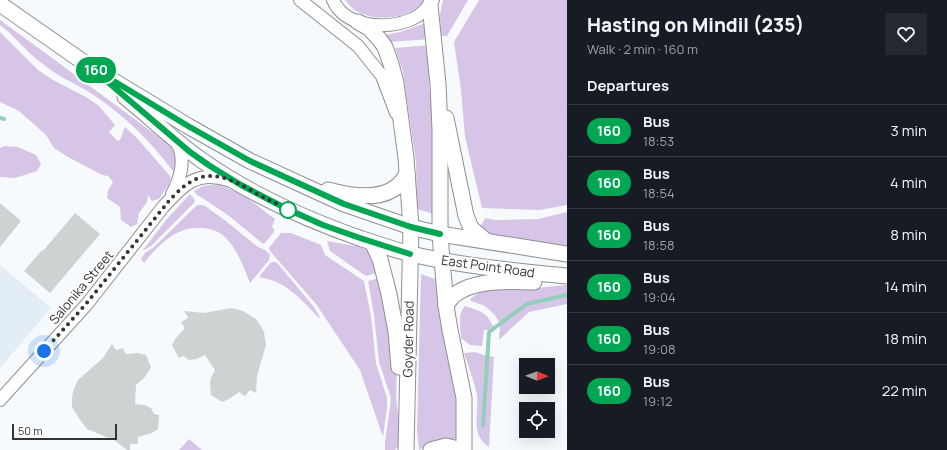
<!DOCTYPE html>
<meta charset="utf-8">
<style>
:root{--surface:#171b24;--page:#242831;--text:#f1f3f6;--muted:#9ea1a6;--line:#363941}
body{margin:0;font-family:Manrope,sans-serif;background:var(--page);color:var(--text);height:100vh;display:flex;flex-direction:column;font-size:15px;white-space:nowrap}
*{box-sizing:border-box;margin:0}
p{font-size:13px;color:var(--muted)}
.icon{flex:none;width:22px;height:22px;fill:none;stroke:currentColor;stroke-width:2;stroke-linecap:round;stroke-linejoin:round}
.map{position:relative;flex:1;overflow:hidden}
.drawer{display:flex;flex-direction:column;background:var(--surface);width:380px}
.drawer>*{flex:none}
.badge{padding:0 8px;border-radius:13px;font-size:14px;line-height:26px}
.needle{width:26px;rotate:91deg}
.controls{position:absolute;left:519px;top:358px;display:grid;gap:8px}
.controls a{display:grid;place-items:center;width:36px;height:36px;border-radius:0px;background:var(--surface);box-shadow:0 4px 16px #0002;font-size:20px}
.scale{position:absolute;left:12px;bottom:10px;width:105px;box-sizing:border-box;padding-left:4px;border:2px solid #343536;border-top:0;font-size:11px;line-height:14px;white-space:nowrap;color:#343536;-webkit-text-stroke:3px #fff;paint-order:stroke}
.you{position:absolute;width:20px;height:20px;margin:-10px;border:3px solid #fff;border-radius:50%;background:#1a73e8;box-shadow:0 0 0 6px #1a73e833}
.map>.badge{position:absolute;translate:-50% -50%;box-shadow:0 0 0 2px #fff}
h2{padding:0 20px;font-size:15px;line-height:36px}
.round{display:grid;place-items:center;flex:none;width:42px;height:42px;border-radius:0px;background:var(--page)}
.summary{display:flex;align-items:center;justify-content:space-between;height:68px;padding:0 20px}
h1{font-size:19px;font-weight:800;line-height:30px}
ul{padding:0;list-style:none}
li{display:flex;align-items:center;gap:12px;height:52px;padding:0 20px;border-top:1px solid var(--line)}
li div{flex:1}
li b{display:block;font-size:15px}
li em{font-style:normal}
li .badge{min-width:44px;font-weight:700;text-align:center}
main{display:flex;flex:1;min-height:0}
.map>svg:first-child{display:block}
</style>
<main>
<div class="map">
<svg width="567" height="450" viewBox="0 0 567 450">
<rect width="100%" height="100%" fill="#f7fafd"/>
<path fill="#e3edf5" d="M0 265 51 308 0 368Z"/>
<g fill="#d7c5e7">
<path d="M345 0H425L424 2C420 5 415 9 411 11 395 20 372 20 356 11 352 9 349 4 345 0Z"/>
<path d="M443 0H468L447 36H441L440 15Z"/>
<path d="M479 0H567V205L540 210 482 208 465 137 461 90 454 42Z"/>
<path d="M0 20 48 55 167 143C179 156 178 158 175 174 152 142 123 114 89 92 74 83 57 76 43 64 27 53 16 37 0 25Z"/>
<path d="M426 23 430 39 391 42 385 35 400 32Z"/>
<path d="M0 32 38 70 53 80 86 97 99 106 115 125 109 132 118 141 120 140 125 127 136 137 171 177 169 184 159 199 152 201 148 195 147 202 139 213 137 224 131 227 121 220 120 207 107 198 108 191 113 182 108 176 102 175 68 157 54 148 46 135 19 111 0 102Z"/>
<path d="M431 45 429 83 435 138 433 214 417 209 416 163 403 72 395 48Z"/>
<path d="M4 146 18 147 36 155 41 164 37 171 15 178 0 177V148Z"/>
<path d="M217 184C229 188 240 193 250 200 259 206 266 214 275 219L272 227 274 229V232L264 244 262 243 229 216 204 199 197 195 194 191 203 186Z"/>
<path d="M190 194 195 200 194 203 151 246 144 250H143L167 219Z"/>
<path d="M198 205H202L205 206 226 221 258 247 265 250 270 255 269 260 250 283C244 268 238 251 227 239 221 232 212 229 203 228 198 228 192 228 187 229 169 234 155 249 144 263L141 259 145 253 153 248 196 206Z"/>
<path d="M567 212V249L489 238 476 229 482 224 485 218 495 220 538 219Z"/>
<path d="M281 233H291L321 245 325 255 364 281 371 316 376 363 387 398V407L383 437 360 370 316 304 270 251 269 248Z"/>
<path d="M327 241 361 247 371 252 381 272 366 276 330 251Z"/>
<path d="M273 262H276L279 265 314 307 320 317 319 318C301 299 286 281 259 277L270 263Z"/>
<path d="M421 274 440 281 458 376 460 440 447 439 431 444 419 450 417 431Z"/>
<path d="M383 277 397 368 396 397 401 437 399 445 395 450H385V441L390 408 391 398 379 362 374 315 368 281Z"/>
<path d="M566 285H567V304L529 312 499 340 500 324 495 315 485 306 471 301 470 299 483 290 493 288H536Z"/>
<path d="M465 306C483 312 487 312 495 330H484L482 346 470 345 461 338C461 327 457 314 465 306Z"/>
<path d="M475 352 484 355 494 357 489 447C470 435 479 414 477 395 474 381 469 367 464 353Z"/>
<path d="M189 439 202 450H179Z"/>
</g>
<g fill="none" stroke-linecap="round" stroke-linejoin="round">
<g stroke="#93ceba" stroke-width="4">
<path d="M0 118 4 119"/>
<path d="M483 425 489 332 505 320 527 304 567 295"/>
</g>
</g>
<g fill="#cdd2d2">
<path d="M0 203 21 221 0 247Z"/>
<path d="M75 213 100 234 50 293 24 271 42 250 43 251Z"/>
<path d="M232 308 243 311 256 319 261 326 264 332 266 345 257 376 256 393 250 390 245 396 239 392 229 399 222 402 211 395 210 383 211 378 215 370 205 355 196 359 189 360 183 356 179 358 172 345 175 339 185 328 181 322 188 318 184 311 204 313Z"/>
<path d="M112 344 116 350 123 348 126 354 138 353 146 355 151 367 145 377 136 385 135 404 145 405 151 408 154 414 159 415 158 429 152 433 138 437V444H130V450H127L114 440 87 429 80 420 72 407V398L73 391 78 380 103 358Z"/>
</g>
<g fill="none" stroke-linecap="round" stroke-linejoin="round">
<g stroke="#8d9092" stroke-width="14">
<g id="minor">
<path d="M300 0 358 46 382 76 396 113"/>
<path d="M333 0C345 28 388 30 412 19 421 15 428 8 433 0"/>
<path d="M172 194C181 178 187 156 175 140"/>
<path d="M0 400 87 304 163 207C183 185 197 170 228 180"/>
</g>
</g>
<g stroke="#8d9092" stroke-width="17">
<g id="tertiary">
<path d="M0 4 89 66 188 126 250 161 344 204 411 227 440 234 567 254"/>
<path d="M430 5 438 84 440 130V234L442 260 446 306 450 330 464 398V450"/>
<path d="M358 22 369 28 380 40 385 47 391 64 396 83 406 158 411 227 406 450"/>
<path d="M125 97C150 117 173 140 200 159 249 194 305 219 362 239 378 244 395 250 411 254 462 266 515 271 567 276"/>
<path d="M446 118 466 216 471 228 486 241"/>
<path d="M328 190C354 197 394 203 407 173"/>
<path d="M372 242 380 259 389 294 396 332 399 367"/>
<path d="M446 306C459 278 509 281 534 282"/>
<path d="M431 450 446 446 462 450"/>
</g>
</g>
<use href="#minor" stroke="#fff" stroke-width="12"/>
<use href="#tertiary" stroke="#fff" stroke-width="15"/>
</g>
<g fill="none" stroke-linecap="round" stroke-linejoin="round">
<g stroke="#fff" stroke-width="9">
<path id="line" d="M410 254 360 238 323 225 287 209 241 185 210 166 190 152 89 66 188 126 250 161 344 204 411 227 440 234"/>
</g>
<use href="#line" stroke="#00a651" stroke-width="6"/>
<path stroke="#343536" stroke-width="4" stroke-dasharray="0 7.2" d="M44 351 86 304 164 207C172 197 182 186 194 180 218 168 242 186 263 197 271 201 280 205 288 210"/>
</g>
<circle fill="#fff" stroke="#00a651" stroke-width="2" cx="288" cy="210" r="8"/>
<g text-anchor="middle" stroke-width="4" stroke-linejoin="round" paint-order="stroke">
<g font-size="13" fill="#343536" stroke="#fff">
<text transform="translate(488 266) rotate(8)" y="5">East Point Road</text>
<text transform="translate(81 287) rotate(-50)" y="5">Salonika Street</text>
<text transform="translate(408 339) rotate(-89)" y="5">Goyder Road</text>
</g>
</g>
</svg>
<div class="controls">
<a><svg class="needle" viewBox="-14 -14 28 28"><path d="M0-13l5 13h-10z" fill="#e53935"/><path d="M0 13l5-13h-10z" fill="#9ea1a6"/></svg></a>
<a><svg class="icon" aria-label="locate" viewBox="0 0 24 24"><circle cx="12" cy="12" r="6"/><path d="M12 2v4M12 18v4M2 12h4M18 12h4"/></svg></a>
</div>
<div class="scale">50 m</div>
<div class="you" style="left:44px;top:351px"></div>
<b class="badge" style="left:96px;top:70px;background:#00a651;color:#fff">160</b>
</div>
<section class="drawer">
<div class="summary"><div><h1>Hasting on Mindil (235)</h1><p>Walk · 2 min · 160 m</p></div><a class="round"><svg class="icon" aria-label="heart" viewBox="0 0 24 24"><path d="M12 20l-8-8c-3-5 5-10 8-4 3-6 11-1 8 4z"/></svg></a></div>
<h2>Departures</h2>
<ul>
<li><span class="badge" style="background:#00a651;color:#fff">160</span><div><b>Bus</b><p>18:53</p></div><em>3 min</em></li>
<li><span class="badge" style="background:#00a651;color:#fff">160</span><div><b>Bus</b><p>18:54</p></div><em>4 min</em></li>
<li><span class="badge" style="background:#00a651;color:#fff">160</span><div><b>Bus</b><p>18:58</p></div><em>8 min</em></li>
<li><span class="badge" style="background:#00a651;color:#fff">160</span><div><b>Bus</b><p>19:04</p></div><em>14 min</em></li>
<li><span class="badge" style="background:#00a651;color:#fff">160</span><div><b>Bus</b><p>19:08</p></div><em>18 min</em></li>
<li><span class="badge" style="background:#00a651;color:#fff">160</span><div><b>Bus</b><p>19:12</p></div><em>22 min</em></li>
</ul>
</section>
</main>
